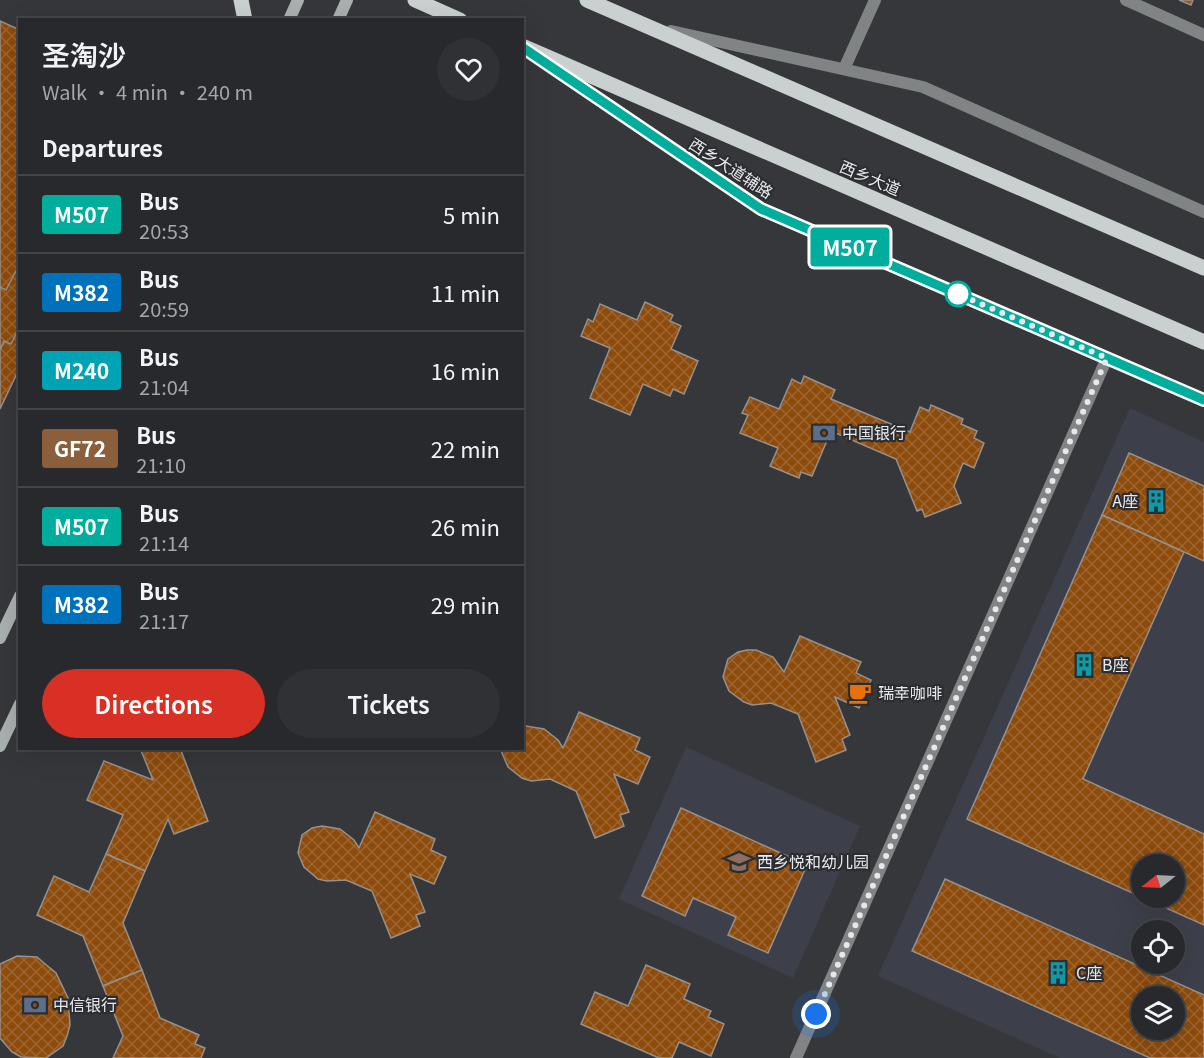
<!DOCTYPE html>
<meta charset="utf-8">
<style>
:root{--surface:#28292c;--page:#303134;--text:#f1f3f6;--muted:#a5a6a9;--line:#444548;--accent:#d93025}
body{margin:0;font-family:Georgia,"Noto Sans SC",serif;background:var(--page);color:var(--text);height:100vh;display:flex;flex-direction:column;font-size:22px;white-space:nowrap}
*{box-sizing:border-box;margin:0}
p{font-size:20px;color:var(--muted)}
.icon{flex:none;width:33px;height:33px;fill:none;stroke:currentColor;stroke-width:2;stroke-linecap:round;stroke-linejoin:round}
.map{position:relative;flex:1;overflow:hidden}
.drawer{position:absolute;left:18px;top:18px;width:506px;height:732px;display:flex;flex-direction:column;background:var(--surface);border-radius:0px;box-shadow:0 6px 24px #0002,0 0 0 2px var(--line)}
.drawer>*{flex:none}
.badge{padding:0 12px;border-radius:4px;font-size:21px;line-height:39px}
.needle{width:39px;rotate:252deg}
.buttons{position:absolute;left:1131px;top:854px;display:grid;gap:12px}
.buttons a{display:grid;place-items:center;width:54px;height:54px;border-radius:50%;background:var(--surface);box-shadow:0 6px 24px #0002,0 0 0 2px var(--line);font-size:30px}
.you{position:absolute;width:30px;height:30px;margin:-15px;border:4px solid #fff;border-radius:50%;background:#1a73e8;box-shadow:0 0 0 9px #1a73e833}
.map>.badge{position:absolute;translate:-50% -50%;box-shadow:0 0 0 3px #fff}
h2{padding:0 24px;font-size:22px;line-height:54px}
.round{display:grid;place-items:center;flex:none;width:63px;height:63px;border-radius:32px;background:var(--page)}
.summary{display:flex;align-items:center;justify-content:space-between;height:102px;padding:0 24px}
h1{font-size:28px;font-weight:600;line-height:45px}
.cta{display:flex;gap:12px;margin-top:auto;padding:12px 24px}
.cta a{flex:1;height:69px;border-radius:36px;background:var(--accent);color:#fff;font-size:24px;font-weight:600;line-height:69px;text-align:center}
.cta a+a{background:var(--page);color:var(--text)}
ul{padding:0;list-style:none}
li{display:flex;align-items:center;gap:18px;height:78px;padding:0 24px;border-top:2px solid var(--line)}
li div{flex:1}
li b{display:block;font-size:22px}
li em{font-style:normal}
li .badge{min-width:66px;font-weight:700;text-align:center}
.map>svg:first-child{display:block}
</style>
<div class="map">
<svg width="1204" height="1058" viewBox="0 0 1204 1058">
<defs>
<pattern id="building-cross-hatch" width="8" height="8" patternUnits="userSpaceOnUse" patternTransform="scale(1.5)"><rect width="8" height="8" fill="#8d4b0c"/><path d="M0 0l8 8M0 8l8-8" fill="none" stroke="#9d6530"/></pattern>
</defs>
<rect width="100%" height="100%" fill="#36373b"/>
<g fill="#3d404a" fill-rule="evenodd">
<path d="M1130 408 1204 442V1058H1060L878 976ZM1142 864H1174V897H1142ZM1142 930H1174V963H1142ZM1142 996H1174V1029H1142Z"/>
<path d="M686 747 860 826 793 978 619 899Z"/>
</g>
<g fill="url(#building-cross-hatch)" stroke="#96918d" stroke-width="1.5" fill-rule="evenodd">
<path d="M1179 0H1193L1191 5Z"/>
<path d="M0 21 20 30V367L0 409Z"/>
<path d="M18 267 20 326 11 344 4 341 0 350V287L6 290Z"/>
<path d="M645 302 673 315 670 321 681 326 671 349 698 361 684 394 673 389 670 396 643 384 630 415 590 398 610 348 581 336 588 319 593 322 600 304 637 320Z"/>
<path d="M804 376 835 390 831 399 910 432 920 407 929 411 931 405 963 419 961 424 977 431 974 438 984 443 974 468 963 463 954 486 961 503 925 517 922 509 917 511 896 459 831 431 812 476 801 472 799 478 770 466 778 448 740 433 748 415 742 413 750 397 779 409 792 379 801 384Z"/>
<path d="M1129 453 1204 486V561L1102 515Z"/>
<path d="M1102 515 1184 552 1083 779 1204 834V925L967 819ZM1142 864H1174V897H1142Z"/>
<path d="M800 636 861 662 856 673 871 680 859 708 835 697 850 735 842 739 846 750 816 762 798 714 771 703 752 705 744 702 729 691 723 677 728 659 738 652 747 650H756L773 657 784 672Z"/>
<path d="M579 712 640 738 635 750 650 757 638 784 614 774 629 812 620 815 624 826 595 838 576 791 550 779 531 781 522 778 508 767 502 753V748H522V727L526 726 544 729 558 740 563 748Z"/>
<path d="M140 748H180L208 821 174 834 168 819 145 871 106 854 123 815 87 800 104 761 153 780Z"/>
<path d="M681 808 807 865 768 953 728 935 736 917 693 898 685 916 642 896Z"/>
<path d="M375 812 435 839 431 850 446 857 434 884 410 874 425 912 416 915 420 926 391 938 372 891 346 880 327 881 318 879 304 867 298 853 302 835 312 828 322 826 340 829 354 840 359 848Z"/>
<path d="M106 854 145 871 123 923 142 970 103 986 83 936 37 915 54 876 89 892Z"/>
<path d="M945 879 1204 995V1058H1150L912 951ZM1142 996H1174V1029H1142Z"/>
<path d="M17 956 37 957 44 963 56 973 68 998 70 1025 67 1036 63 1046 46 1058 21 1057 12 1052 0 1038V964Z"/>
<path d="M646 965 690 984 684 999 711 1011 708 1017 724 1024 711 1056 679 1042 672 1058H659L581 1024 595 992 628 1006Z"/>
<path d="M142 970 160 1018 199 1035 195 1044 205 1048 201 1058H113L123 1036 103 986Z"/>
</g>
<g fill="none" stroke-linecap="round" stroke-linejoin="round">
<path stroke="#818484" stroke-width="12" d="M844 69 875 0"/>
<g stroke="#818484" stroke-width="12">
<path d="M1126 0 1204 35"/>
<path d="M796 1058 1107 358"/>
</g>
<g stroke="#818484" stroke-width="12">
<path d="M671 31 923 87 1204 212"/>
<path d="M538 58 761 209 1204 400"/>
</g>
<g stroke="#aaafaf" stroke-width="12">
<path d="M289 20 298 0"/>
<path d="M338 20 347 0"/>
<path d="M0 638 20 596"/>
<path d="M0 746 20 704"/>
</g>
<g stroke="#cad0d0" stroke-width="15">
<path d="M241 0 245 20"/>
<path d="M415 0 460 20"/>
<path d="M587 0 1204 268"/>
<path d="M522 46 1204 342"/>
</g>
</g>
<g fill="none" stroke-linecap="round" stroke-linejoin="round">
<g stroke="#fff" stroke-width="14">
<path id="line" d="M522 47 761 209 1204 400"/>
</g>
<use href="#line" stroke="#01ad9c" stroke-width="9"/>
<path stroke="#e7e8eb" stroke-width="6" stroke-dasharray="0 10.8" d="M816 1014 1107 358 958 294"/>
</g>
<defs>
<g id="bank-bare" transform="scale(1.8)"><path d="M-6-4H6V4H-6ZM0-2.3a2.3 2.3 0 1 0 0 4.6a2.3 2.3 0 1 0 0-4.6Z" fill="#5c6f8a" stroke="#2c2d31" stroke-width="2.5" paint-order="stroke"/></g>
<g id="building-bare" transform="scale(1.8)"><path d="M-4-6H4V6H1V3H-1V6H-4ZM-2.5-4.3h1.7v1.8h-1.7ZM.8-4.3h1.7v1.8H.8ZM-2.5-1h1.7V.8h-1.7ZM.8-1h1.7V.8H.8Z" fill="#0f9aa8" stroke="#2c2d31" stroke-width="2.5" paint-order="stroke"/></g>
<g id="cafe-bare" transform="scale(1.8)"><path d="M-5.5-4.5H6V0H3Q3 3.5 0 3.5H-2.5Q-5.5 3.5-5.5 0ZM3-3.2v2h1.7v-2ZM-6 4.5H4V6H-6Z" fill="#e8710a" stroke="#2c2d31" stroke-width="2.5" paint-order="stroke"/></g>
<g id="school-bare" transform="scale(1.8)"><path d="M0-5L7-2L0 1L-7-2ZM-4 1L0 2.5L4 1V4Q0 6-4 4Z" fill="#8d6e63" stroke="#2c2d31" stroke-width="2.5" paint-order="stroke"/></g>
</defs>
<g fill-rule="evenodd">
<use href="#bank-bare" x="824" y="433"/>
<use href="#building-bare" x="1156" y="501"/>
<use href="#building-bare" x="1084" y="665"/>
<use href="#cafe-bare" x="860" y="693"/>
<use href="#school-bare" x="739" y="862"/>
<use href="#building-bare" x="1058" y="973"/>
<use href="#bank-bare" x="35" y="1005"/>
</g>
<circle fill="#fff" stroke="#01ad9c" stroke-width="3" cx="958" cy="294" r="12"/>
<g text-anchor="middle" stroke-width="4.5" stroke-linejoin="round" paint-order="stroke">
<g font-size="16" fill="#e7e8eb" stroke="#2c2d31">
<text transform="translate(731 168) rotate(33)" y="6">西乡大道辅路</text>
<text transform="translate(870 178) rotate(23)" y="6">西乡大道</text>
</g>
<g font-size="16" fill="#e7e8eb" stroke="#2c2d31" text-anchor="start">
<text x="842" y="439">中国银行</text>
<text x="1138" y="507" text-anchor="end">A座</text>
<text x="1102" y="671">B座</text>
<text x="878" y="699">瑞幸咖啡</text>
<text x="757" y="868">西乡悦和幼儿园</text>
<text x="1076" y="979">C座</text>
<text x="53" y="1011">中信银行</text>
</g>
</g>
</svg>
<div class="buttons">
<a><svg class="needle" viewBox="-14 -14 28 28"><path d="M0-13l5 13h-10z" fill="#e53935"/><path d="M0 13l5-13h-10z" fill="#a5a6a9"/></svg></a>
<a><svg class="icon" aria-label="locate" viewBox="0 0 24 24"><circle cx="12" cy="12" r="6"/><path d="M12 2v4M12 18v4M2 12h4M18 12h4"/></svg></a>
<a><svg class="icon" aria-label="layers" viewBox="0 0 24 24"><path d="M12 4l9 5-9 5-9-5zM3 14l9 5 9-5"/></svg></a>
</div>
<div class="you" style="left:816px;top:1014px"></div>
<b class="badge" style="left:850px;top:247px;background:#01ad9c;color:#fff">M507</b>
<section class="drawer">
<div class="summary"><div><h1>圣淘沙</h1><p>Walk · 4 min · 240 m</p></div><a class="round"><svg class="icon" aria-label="heart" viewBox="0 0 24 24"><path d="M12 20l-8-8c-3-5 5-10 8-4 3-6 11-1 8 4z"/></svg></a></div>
<h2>Departures</h2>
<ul>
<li><span class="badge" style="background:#01ad9c;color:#fff">M507</span><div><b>Bus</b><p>20:53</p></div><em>5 min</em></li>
<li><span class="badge" style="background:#0072bc;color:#fff">M382</span><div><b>Bus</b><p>20:59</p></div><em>11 min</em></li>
<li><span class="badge" style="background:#00a3b4;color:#fff">M240</span><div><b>Bus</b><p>21:04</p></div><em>16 min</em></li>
<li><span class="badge" style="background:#8b5e3c;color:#fff">GF72</span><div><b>Bus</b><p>21:10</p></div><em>22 min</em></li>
<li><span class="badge" style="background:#01ad9c;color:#fff">M507</span><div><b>Bus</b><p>21:14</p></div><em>26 min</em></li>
<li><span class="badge" style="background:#0072bc;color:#fff">M382</span><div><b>Bus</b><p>21:17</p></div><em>29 min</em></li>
</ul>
<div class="cta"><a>Directions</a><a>Tickets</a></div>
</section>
</div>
